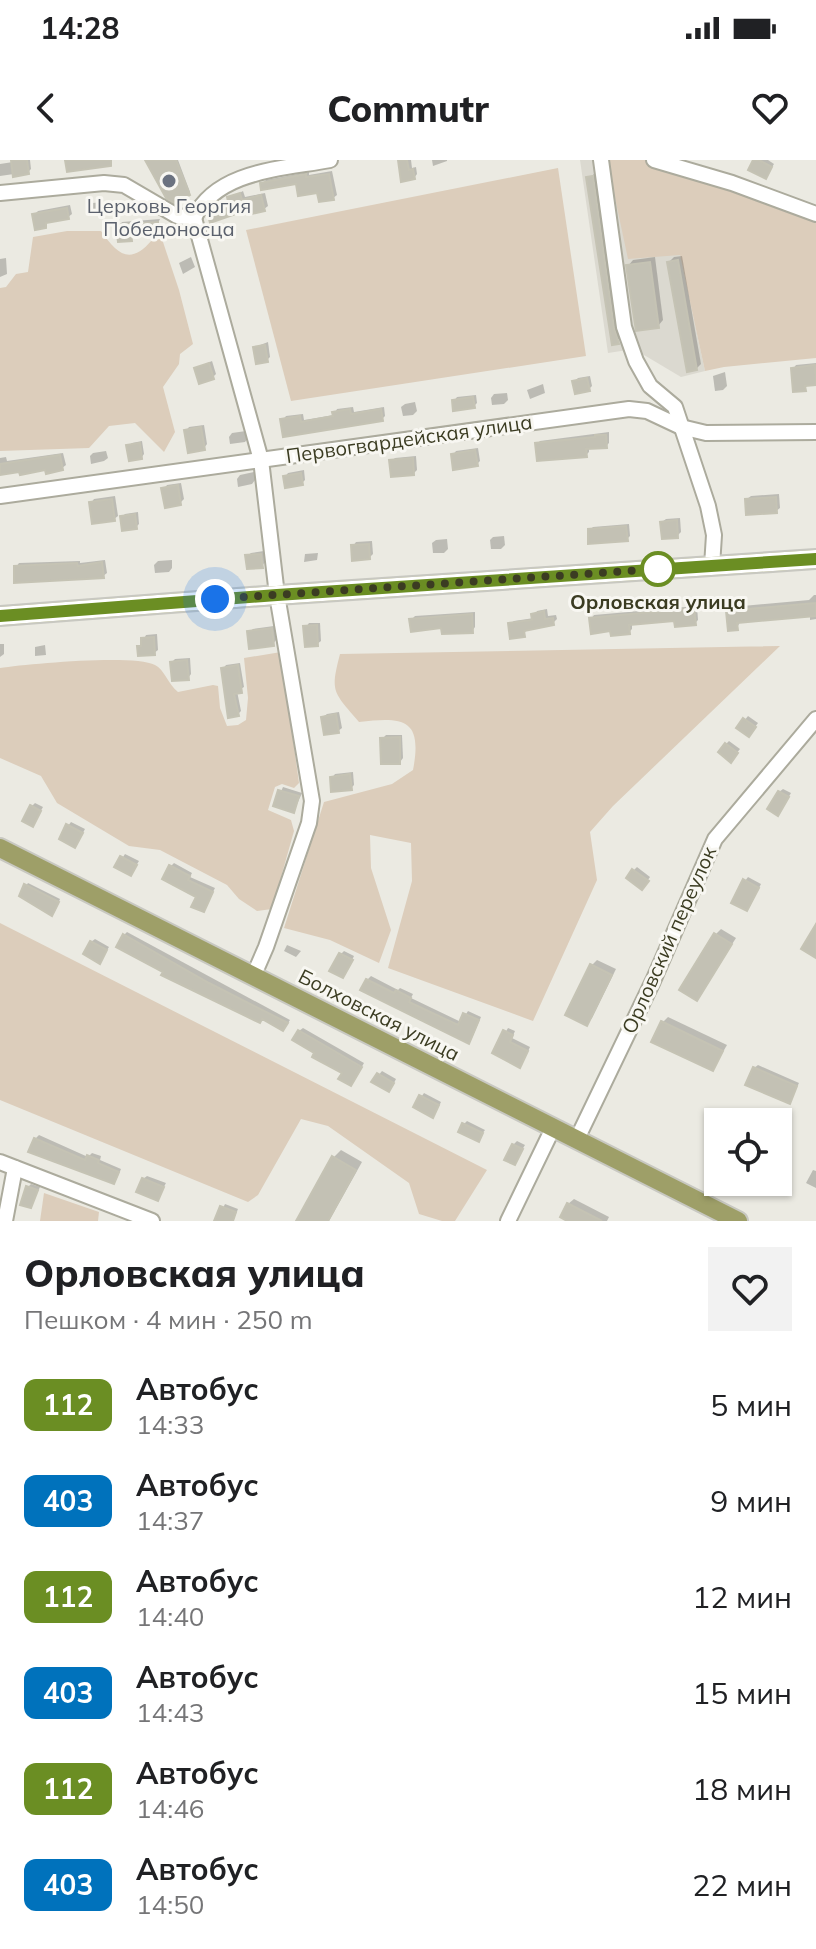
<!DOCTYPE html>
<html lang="ru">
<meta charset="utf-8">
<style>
:root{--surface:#fff;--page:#f2f2f2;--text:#202124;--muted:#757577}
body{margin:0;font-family:Mulish,sans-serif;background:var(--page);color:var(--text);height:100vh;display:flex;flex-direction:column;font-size:30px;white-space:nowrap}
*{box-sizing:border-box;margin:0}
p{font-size:26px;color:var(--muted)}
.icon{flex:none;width:44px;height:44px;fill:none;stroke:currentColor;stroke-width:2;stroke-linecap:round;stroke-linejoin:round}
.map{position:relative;height:1061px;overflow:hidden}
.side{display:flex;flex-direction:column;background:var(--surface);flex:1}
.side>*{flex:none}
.badge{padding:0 16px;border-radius:12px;font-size:28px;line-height:52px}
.tools{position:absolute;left:704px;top:948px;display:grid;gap:16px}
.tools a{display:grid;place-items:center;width:88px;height:88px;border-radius:0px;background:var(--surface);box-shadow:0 2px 6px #0004;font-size:40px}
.you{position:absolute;width:40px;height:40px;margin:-20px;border:6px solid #fff;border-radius:50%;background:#1a73e8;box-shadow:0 0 0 12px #1a73e833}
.map>.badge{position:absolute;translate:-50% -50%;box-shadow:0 0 0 4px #fff}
.round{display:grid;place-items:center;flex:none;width:84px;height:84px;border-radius:0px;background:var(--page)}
.overview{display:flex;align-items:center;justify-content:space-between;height:136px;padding:0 24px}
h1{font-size:38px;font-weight:800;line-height:60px}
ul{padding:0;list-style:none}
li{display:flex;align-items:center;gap:24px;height:96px;padding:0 24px}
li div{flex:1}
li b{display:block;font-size:30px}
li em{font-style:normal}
li .badge{min-width:88px;font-weight:700;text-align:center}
.status{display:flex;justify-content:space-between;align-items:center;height:56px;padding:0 40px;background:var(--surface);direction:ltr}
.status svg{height:22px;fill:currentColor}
header{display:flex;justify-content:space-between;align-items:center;height:104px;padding:0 24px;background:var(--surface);font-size:36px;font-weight:800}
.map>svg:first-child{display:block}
</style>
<div class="status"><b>14:28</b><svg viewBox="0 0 49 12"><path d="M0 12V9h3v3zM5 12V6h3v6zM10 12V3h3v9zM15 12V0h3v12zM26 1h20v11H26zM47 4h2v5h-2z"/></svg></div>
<header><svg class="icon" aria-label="back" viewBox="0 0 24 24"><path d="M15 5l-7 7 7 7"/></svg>Commutr<svg class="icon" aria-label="heart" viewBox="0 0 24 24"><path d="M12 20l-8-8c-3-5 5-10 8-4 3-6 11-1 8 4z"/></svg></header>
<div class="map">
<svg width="816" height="1061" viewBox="0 0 816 1061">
<rect width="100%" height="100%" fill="#ebeae2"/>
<path fill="#dbd9d0" d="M580 0H607L680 94 705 211 681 217 634 189 608 193Z"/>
<g fill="#dccdbb">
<path d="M607 0H675L816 48V198L724 207 705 211 680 95 628 99Z"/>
<path d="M558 8 586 196 291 241 246 70Z"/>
<path d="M67 71H101C117 94 130 106 152 80L162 79 179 130 193 184 180 194 179 204 163 227 175 272 164 292 135 263 109 266 89 288 0 291V128L6 127 16 114 28 112 33 77Z"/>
<path d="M780 486 613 646 590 672 597 720 533 861 388 808 412 721 411 683 370 675 371 708 391 770 379 803 330 780 284 768 324 642 392 624 413 610C423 558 403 557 359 562 333 531 330 533 340 494Z"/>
<path d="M281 492 299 623 294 628 282 624 275 627 268 650 291 660 294 671 272 749 257 751 239 739 227 725 160 690 129 686 57 643 41 616 0 598V508C27 504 134 494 155 505 164 509 168 524 178 532L213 525 218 526 220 548 227 566 238 565 246 560 248 538 244 498Z"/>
<path d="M0 763 487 1010 455 1061H442L419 1054 409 1023 328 966 301 959 258 1035 248 1042 0 940Z"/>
<path d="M44 1033 99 1052 98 1061H40Z"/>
</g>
<g fill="#0003">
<path d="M13 0H30L31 9 28 12 0 16V4L13 2Z"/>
<path d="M147 0H180H178L190 32 189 33Z"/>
<path d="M400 0H411L412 8 416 7 417 14 414 18Z"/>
<path d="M432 0H447V1L433 6Z"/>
<path d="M755 0H768L774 4 766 17Z"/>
<path d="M332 11 337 35 333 38 297 22 262 24 266 20 309 12V15Z"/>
<path d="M598 11 624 176 613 182 589 18Z"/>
<path d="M243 31 245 37 265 33 268 46 264 49 252 47 230 38Z"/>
<path d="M105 42 106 51 103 54 89 55V46L92 43Z"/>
<path d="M70 45 72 54 68 57 48 61 45 66 34 55 38 51Z"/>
<path d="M160 59 157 65 134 71V76L131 79 119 66 122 62Z"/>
<path d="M682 96 701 204 696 209 669 102 674 97Z"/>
<path d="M191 97 195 107 183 114 179 103Z"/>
<path d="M655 97 663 160 658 166 628 106 633 100Z"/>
<path d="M6 98 7 114 0 117V99Z"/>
<path d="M268 182 270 197 267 200 255 187Z"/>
<path d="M212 201 216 214 213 217 196 208Z"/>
<path d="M816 203V223L808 224 805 229 793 209 796 205Z"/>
<path d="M725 212 727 226 723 230 715 231 713 216Z"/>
<path d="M590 216 592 226 589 229 575 221 578 218Z"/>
<path d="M543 224 545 233 530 239 527 230Z"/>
<path d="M507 233 508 240 504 244 492 245 491 238 494 234Z"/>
<path d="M476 235 477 243 474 246 454 241 457 237Z"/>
<path d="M415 242 417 251 413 255 403 256 401 247 405 244Z"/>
<path d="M353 247 354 252 384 247 385 256 382 259 285 275 283 260 286 256 303 254 304 260 334 255 337 249Z"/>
<path d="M204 265 207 284 204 288 186 271 189 267Z"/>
<path d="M246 271 248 278 245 282 230 284 229 277 232 273Z"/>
<path d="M609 272V283L606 286 589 287V292L586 295 537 284 540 281Z"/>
<path d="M142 281 144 294 141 298 128 286 132 283Z"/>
<path d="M478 288 480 301 477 304 453 295 456 291Z"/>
<path d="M106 291 108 298 104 301 91 304 90 296 93 293Z"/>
<path d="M63 293 66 305 62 308 0 313V298L6 297 7 301Z"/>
<path d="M416 296 417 310 414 313 392 301 395 298Z"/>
<path d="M304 310 305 320 302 323 285 317 288 313Z"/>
<path d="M254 312 255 320 252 324 238 327 237 319 240 315Z"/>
<path d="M181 323 184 339 180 343 164 329 167 325Z"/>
<path d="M779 334 780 348 776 351 747 339 751 336Z"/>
<path d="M115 336 118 356 114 359 91 343 94 339Z"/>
<path d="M138 352 139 364 136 367 122 357 125 354Z"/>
<path d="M680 358 681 372 677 376 662 362 666 359Z"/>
<path d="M629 364 630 376 627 379 590 370 593 367Z"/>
<path d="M504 376 505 385 501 389H491L490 380 493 377Z"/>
<path d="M447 379 448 389 444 393H433L432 383 436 380Z"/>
<path d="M372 381 373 394 370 397 353 386 356 382Z"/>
<path d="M264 391 265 402 262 406 247 396 251 393Z"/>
<path d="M318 393 317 400 304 402 305 394Z"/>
<path d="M105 400 107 413 103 416 16 407 19 403 80 401V403Z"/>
<path d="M172 400V408L169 412 155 413 154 405 158 401Z"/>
<path d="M814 435H816V459L810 460V454L741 460 737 468 728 452 732 447 809 440Z"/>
<path d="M697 446 698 460 695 463 676 458 632 463V469L629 472 612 469 591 459 594 455Z"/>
<path d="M547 449 548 456 556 455 557 459 553 463 527 468 524 475 510 464 514 461 534 458 537 451Z"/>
<path d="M475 452V467L472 471 411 460 415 456Z"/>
<path d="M309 463H320L321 481 317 484 306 467Z"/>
<path d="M274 466 276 480 273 484 249 472 253 469Z"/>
<path d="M157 474 158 490 154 493 140 487 146 475Z"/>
<path d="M0 484H4V494L0 497Z"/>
<path d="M45 485 46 495 35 496V487Z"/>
<path d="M190 498 191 514 188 518 172 502 175 499Z"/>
<path d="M240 503 244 527 237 531 241 551 238 554 223 509 226 505Z"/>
<path d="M339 552 342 568 338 571 323 557 327 554Z"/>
<path d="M748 556 758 563 752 571 739 567Z"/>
<path d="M386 575H402L403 598 400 602 382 579Z"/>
<path d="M729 581 740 589 731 600 726 584Z"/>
<path d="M353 612 354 625 351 628 332 618 335 614Z"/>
<path d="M283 627 302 633 294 651 275 645Z"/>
<path d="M783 629 791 633 781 650 779 632Z"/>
<path d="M35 643 43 647 33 665 32 646Z"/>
<path d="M71 662 85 669 78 682 68 666Z"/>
<path d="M125 694 139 701 131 714 117 706Z"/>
<path d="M174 703 192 713 190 717 215 728 204 750 198 736 171 706Z"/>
<path d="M637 707 650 717 645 724 634 710Z"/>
<path d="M748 717 761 724 750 746 745 721Z"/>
<path d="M28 723 60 739 55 751 26 726Z"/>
<path d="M721 769 736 778 697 839 716 774Z"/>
<path d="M127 772 290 860 286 866 263 857 165 811 124 775Z"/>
<path d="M95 779 109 787 100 801 91 782Z"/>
<path d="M287 785 301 791 296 797 284 791Z"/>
<path d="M344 791 354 796 346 813 341 794Z"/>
<path d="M597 800 616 809 592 858 586 864 592 805Z"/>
<path d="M371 816 398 830 400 828 413 834 411 838 461 862 468 851 481 857 472 878 469 881 367 820Z"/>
<path d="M668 857 727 885 713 909 663 862Z"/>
<path d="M303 868 364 903 354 921 317 892 299 871Z"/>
<path d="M508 868 515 871 512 878 530 887 523 902 494 892Z"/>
<path d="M758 905 799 923 789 942 754 908Z"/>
<path d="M382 911 396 919 392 927 374 921Z"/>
<path d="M424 933 441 942 436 952 415 946Z"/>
<path d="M467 961 485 970 478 979 464 964Z"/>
<path d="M39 975 88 997 92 993 101 996 100 1000 121 1009 117 1018 114 1021 35 979Z"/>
<path d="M517 981 525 985 514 1003 513 985Z"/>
<path d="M341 990 362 1002 329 1061H298L333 998Z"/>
<path d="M813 1010 816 1011V1028L806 1023Z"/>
<path d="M147 1016 166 1023 158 1038 143 1019Z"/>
<path d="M31 1024 40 1027 31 1046 28 1027Z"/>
<path d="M574 1039 609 1057 607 1061H571L568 1044Z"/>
<path d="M225 1044 238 1049 233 1061H216Z"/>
</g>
<g fill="#c3c1b4" stroke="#c5c3b4" stroke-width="2">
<path d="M11 0H27L29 14 13 17Z"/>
<path d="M65 0H111V6L67 12Z"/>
<path d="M145 0H176L190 35 174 43 166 38Z"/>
<path d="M398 0H407L409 10 413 9 415 19 401 22Z"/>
<path d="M753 0H759L772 7 766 19 748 10Z"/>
<path d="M306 14V17L329 14 334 40 319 42 317 33 298 36 296 24 261 30 260 23Z"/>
<path d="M593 16 614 168 619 184 612 185 586 17Z"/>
<path d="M240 33 242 40 261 35 265 51 251 54 250 49 210 63 208 55 212 49 228 41 227 37Z"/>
<path d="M67 48 69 59 46 63V68L35 70 32 54Z"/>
<path d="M158 62V67L131 73 132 81 118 82 116 65Z"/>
<path d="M678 100 697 210 687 212 667 102Z"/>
<path d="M650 102 659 168 636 171 626 105Z"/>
<path d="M265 185 268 202 256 204 253 187Z"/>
<path d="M209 203 214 219 199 224 194 208Z"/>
<path d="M815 205 816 225 805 226 806 231 793 232 791 208Z"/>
<path d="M587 218 590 231 575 234 572 221Z"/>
<path d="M473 237 475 248 453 251 452 240Z"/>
<path d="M350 249 351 254 381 249 383 261 283 277 280 259 300 256 301 262 333 256 332 252Z"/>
<path d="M201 267 205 290 188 293 184 270Z"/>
<path d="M595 275H606L607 288 586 289 587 297 537 301 535 283 595 277Z"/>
<path d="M140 283 142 299 129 301 126 285Z"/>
<path d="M475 290 478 306 453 310 451 294Z"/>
<path d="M60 295 63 310 46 314 45 310 20 315 19 312 0 315V304Z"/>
<path d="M413 298 414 315 391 317 389 300Z"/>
<path d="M301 313 303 325 285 328 283 316Z"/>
<path d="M178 325 181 345 165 348 161 328Z"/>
<path d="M776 337 777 353 746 355 745 339Z"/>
<path d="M112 339 115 361 92 364 89 342Z"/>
<path d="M135 354 137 369 122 371 120 356Z"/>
<path d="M677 360 678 378 662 379 660 362Z"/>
<path d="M626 366 628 381 588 384V369Z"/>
<path d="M369 384 370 399 352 401 351 385Z"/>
<path d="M261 394 263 408 247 409 245 395Z"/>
<path d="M102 402 104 418 14 423V406L77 403 78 406Z"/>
<path d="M816 443V456L737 463 738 470 728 471 726 451Z"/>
<path d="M694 448 696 465 675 467 674 461 629 465 630 474 611 476 610 471 591 474 589 458Z"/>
<path d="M544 451 545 459 553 458 554 465 524 471 525 477 510 479 508 463 532 460 531 454Z"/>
<path d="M472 454 473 473 442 474 441 468 411 472 409 459Z"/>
<path d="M317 465 318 486 305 487 303 466Z"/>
<path d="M272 468 274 486 249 489 247 471Z"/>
<path d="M154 477 155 495 138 496 137 486H141V478Z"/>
<path d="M187 500 189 520 172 521 170 502Z"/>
<path d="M238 505 242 533 234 534 239 556 228 558 221 508Z"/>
<path d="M336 554 339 573 324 575 321 557Z"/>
<path d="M743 558 756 567 749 577 736 568Z"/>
<path d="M400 577V604H381L380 578Z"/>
<path d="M725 583 738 593 731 603 718 592Z"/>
<path d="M350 614 352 630 331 632 330 617Z"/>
<path d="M278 630 299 636 294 653 273 646Z"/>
<path d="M778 631 789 637 778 656 767 649Z"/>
<path d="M30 645 41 651 33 667 22 661Z"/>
<path d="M66 664 83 673 75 688 59 679Z"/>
<path d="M120 696 137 705 131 716 114 707Z"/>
<path d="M169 705 190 716 188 720 213 732 204 752 191 747 196 737 162 719Z"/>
<path d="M632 709 649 721 642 730 626 718Z"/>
<path d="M743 719 759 728 747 751 731 743Z"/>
<path d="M24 724 59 742 52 756 19 736Z"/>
<path d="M816 764V798L801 789Z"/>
<path d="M714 773 732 784 697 841 679 830Z"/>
<path d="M123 774 209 823 288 863 283 871 262 859 260 863 161 815 163 812 116 787Z"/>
<path d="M90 781 107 790 100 804 83 794Z"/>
<path d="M339 793 353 800 343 818 329 811Z"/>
<path d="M590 804 612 815 587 866 565 855Z"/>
<path d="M366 819 394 833 396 830 411 838 409 842 458 865 463 853 479 860 469 884 360 830Z"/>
<path d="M661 861 723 891 713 911 651 882Z"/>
<path d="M298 870 362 907 351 926 338 919 342 913 312 897 314 893 292 880Z"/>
<path d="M503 870 513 875 510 882 528 891 520 908 492 893Z"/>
<path d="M753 907 797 926 790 944 745 925Z"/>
<path d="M377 913 394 923 389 932 371 922Z"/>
<path d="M419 935 439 945 433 958 413 947Z"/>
<path d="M462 963 483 973 479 982 458 972Z"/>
<path d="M34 978 85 1000 87 995 99 1000 98 1003 119 1012 114 1024 28 992Z"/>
<path d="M512 984 523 989 515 1005 504 1000Z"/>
<path d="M332 996 356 1010 328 1061H296Z"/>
<path d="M142 1018 164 1027 158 1041 136 1032Z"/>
<path d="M26 1026 38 1030 31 1048 20 1045Z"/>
<path d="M567 1043 602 1061H567L560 1057Z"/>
<path d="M220 1046 236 1052 233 1061H214Z"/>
</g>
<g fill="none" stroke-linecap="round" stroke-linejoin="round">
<g stroke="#acab9d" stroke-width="18">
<g id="minor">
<path d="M601 0 624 167 636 201 650 226 675 247 708 346 714 375 712 406"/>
<path d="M654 0 732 23 816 54"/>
<path d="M0 33 104 23 124 25 177 56 194 58"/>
<path d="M194 58 261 300 277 435 312 641 309 663 266 787 253 817"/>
<path d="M194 58C217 10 283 9 330 0"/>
<path d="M0 336 629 249 647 251 681 267 706 273 816 272"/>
<path d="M577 979 653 821 715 679 816 559"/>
<path d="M0 1002 152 1061"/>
<path d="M5 1061 15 1008"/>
<path d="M508 1061 553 968"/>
</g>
</g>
<g stroke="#c8c8c1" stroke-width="22">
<g id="major">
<path d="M0 456 277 435 816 399"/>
<path d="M0 688 738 1061"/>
</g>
</g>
<use href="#minor" stroke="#fff" stroke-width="14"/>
<use href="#major" stroke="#9e9f68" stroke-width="18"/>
</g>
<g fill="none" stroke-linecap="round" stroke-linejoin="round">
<g stroke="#fff" stroke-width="18">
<path id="line" d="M0 456 277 435 816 399"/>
</g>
<use href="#line" stroke="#6b8e23" stroke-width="12"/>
<path stroke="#3b3c22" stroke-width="8" stroke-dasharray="0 14.4" d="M215 439 658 409"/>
</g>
<circle fill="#6b7280" stroke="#f8f7f2" stroke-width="3" cx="169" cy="21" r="8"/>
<circle fill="#fff" stroke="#6b8e23" stroke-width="4" cx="658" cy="409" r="16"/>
<g text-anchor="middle" stroke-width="6" stroke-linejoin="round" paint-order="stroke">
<g font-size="20" fill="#5b616d" stroke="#f8f7f2">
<text x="169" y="53">Церковь Георгия<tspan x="169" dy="23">Победоносца</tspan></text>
</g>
<g font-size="20" fill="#3b3c22" stroke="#f8f7f2">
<text transform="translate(409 279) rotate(-8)" y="7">Первогвардейская улица</text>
<text transform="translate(669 780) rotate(-66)" y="7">Орловский переулок</text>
<text transform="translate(379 855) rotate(27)" y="7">Болховская улица</text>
</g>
<g font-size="20" font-weight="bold" fill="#3b3c22" stroke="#f8f7f2">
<text x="658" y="449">Орловская улица</text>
</g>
</g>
</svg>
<div class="tools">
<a><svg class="icon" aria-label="locate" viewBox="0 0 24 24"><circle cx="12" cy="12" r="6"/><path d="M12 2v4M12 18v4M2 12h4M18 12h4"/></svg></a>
</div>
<div class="you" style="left:215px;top:439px"></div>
</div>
<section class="side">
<div class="overview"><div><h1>Орловская улица</h1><p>Пешком · 4 мин · 250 m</p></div><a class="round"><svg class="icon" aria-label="heart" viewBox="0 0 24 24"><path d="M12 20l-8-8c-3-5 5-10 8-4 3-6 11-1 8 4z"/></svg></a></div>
<ul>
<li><span class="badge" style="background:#6b8e23;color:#fff">112</span><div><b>Автобус</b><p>14:33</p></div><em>5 мин</em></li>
<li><span class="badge" style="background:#0072bc;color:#fff">403</span><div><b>Автобус</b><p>14:37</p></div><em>9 мин</em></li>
<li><span class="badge" style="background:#6b8e23;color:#fff">112</span><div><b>Автобус</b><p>14:40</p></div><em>12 мин</em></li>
<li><span class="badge" style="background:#0072bc;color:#fff">403</span><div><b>Автобус</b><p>14:43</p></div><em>15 мин</em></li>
<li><span class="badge" style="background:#6b8e23;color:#fff">112</span><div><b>Автобус</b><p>14:46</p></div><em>18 мин</em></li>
<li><span class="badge" style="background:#0072bc;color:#fff">403</span><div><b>Автобус</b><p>14:50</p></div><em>22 мин</em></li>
</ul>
</section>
